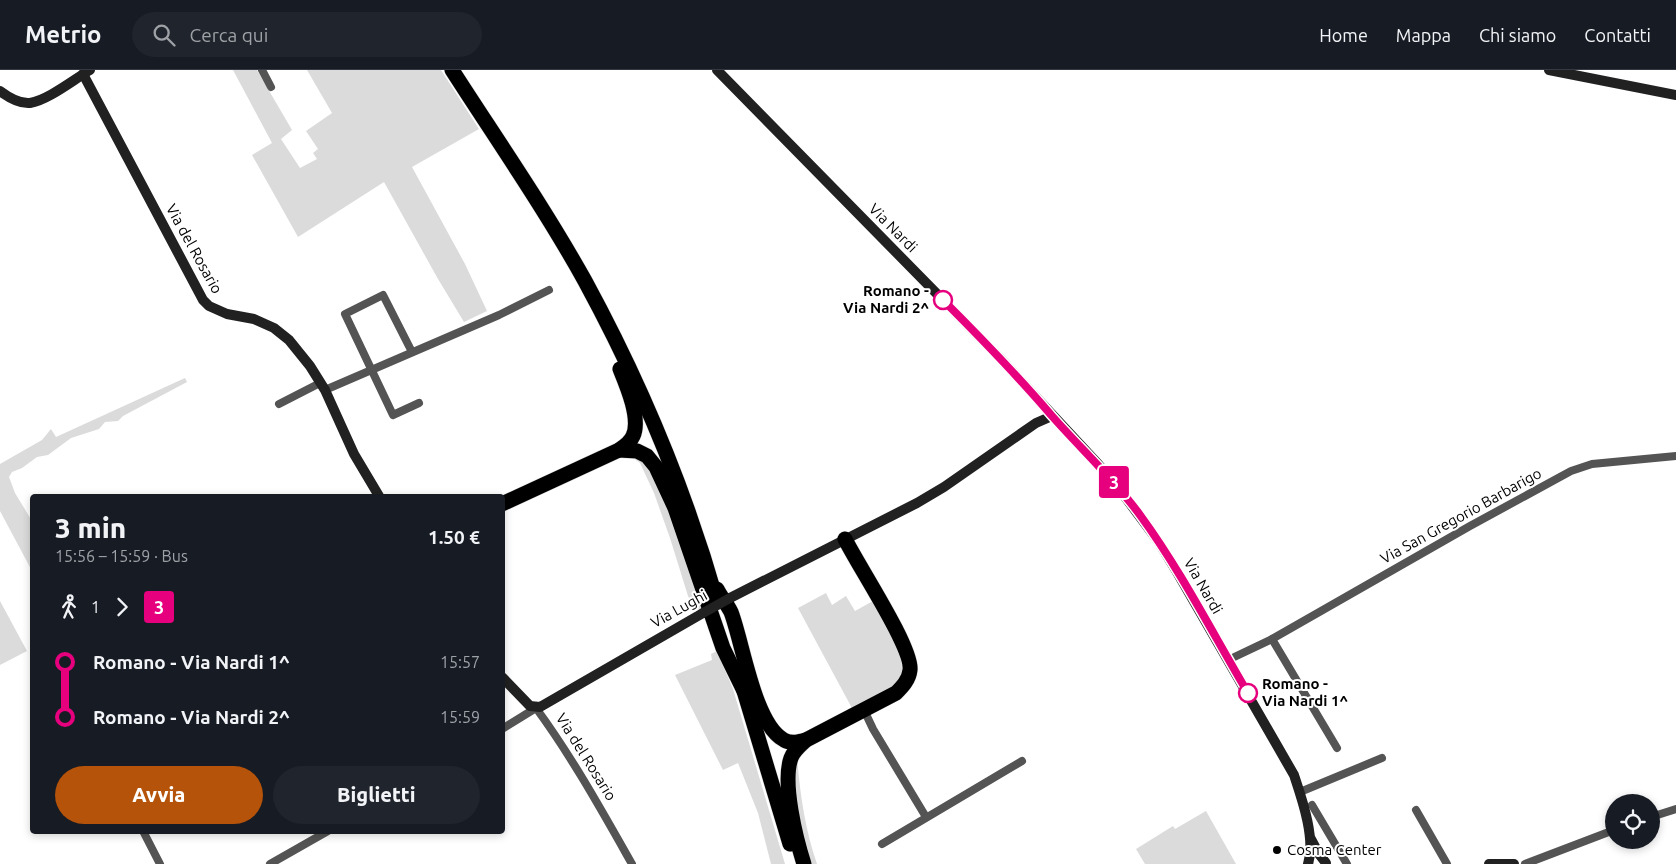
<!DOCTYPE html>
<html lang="it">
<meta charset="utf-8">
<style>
:root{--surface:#171b24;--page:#20242c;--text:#f1f3f6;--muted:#9ea1a6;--line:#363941;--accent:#b45309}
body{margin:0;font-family:Ubuntu,sans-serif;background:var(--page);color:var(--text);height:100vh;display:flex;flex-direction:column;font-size:19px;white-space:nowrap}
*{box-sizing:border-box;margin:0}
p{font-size:16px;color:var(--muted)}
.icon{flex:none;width:28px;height:28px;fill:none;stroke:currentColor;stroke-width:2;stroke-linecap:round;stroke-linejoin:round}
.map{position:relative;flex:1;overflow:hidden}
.panel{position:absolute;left:30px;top:424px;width:475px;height:340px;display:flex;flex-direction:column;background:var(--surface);border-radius:5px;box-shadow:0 2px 8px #0003}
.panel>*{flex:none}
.badge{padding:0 10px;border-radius:4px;font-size:18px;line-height:32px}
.buttons{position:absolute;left:1605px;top:724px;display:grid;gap:10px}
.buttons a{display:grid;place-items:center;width:55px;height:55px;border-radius:50%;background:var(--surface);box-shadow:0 2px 8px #0003;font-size:25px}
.map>.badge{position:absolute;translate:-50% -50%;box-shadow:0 0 0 2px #fff}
.legs{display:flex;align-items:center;gap:8px;height:55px;padding:0 25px;font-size:16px}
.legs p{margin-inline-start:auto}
.head{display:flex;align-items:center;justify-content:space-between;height:85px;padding:0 25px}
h1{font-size:28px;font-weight:800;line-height:38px}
.action{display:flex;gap:10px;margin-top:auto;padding:10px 25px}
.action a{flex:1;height:58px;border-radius:30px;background:var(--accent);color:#fff;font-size:20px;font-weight:800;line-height:58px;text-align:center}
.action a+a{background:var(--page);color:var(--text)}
ul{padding:0 25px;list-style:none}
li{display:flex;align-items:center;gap:18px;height:55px;font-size:19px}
li i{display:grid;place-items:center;width:8px;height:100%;margin:0 6px;background:currentColor}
li i::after{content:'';width:12px;height:12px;margin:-6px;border:4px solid;border-radius:50%;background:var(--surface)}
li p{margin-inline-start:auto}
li:first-child i{background:linear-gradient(#0000 50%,currentColor 0)}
li:last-child i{background:linear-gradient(currentColor 50%,#0000 0)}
header{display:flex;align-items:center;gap:30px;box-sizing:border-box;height:70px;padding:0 25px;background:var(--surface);border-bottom:1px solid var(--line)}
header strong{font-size:24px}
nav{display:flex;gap:28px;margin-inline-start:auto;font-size:18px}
.search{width:350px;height:45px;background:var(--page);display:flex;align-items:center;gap:12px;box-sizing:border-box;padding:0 18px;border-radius:28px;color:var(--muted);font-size:19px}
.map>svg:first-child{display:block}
</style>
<header>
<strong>Metrio</strong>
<div class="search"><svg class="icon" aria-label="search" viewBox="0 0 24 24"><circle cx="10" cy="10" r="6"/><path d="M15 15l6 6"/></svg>Cerca qui</div>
<nav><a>Home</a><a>Mappa</a><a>Chi siamo</a><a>Contatti</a></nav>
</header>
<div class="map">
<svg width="1676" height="794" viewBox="0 0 1676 794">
<rect width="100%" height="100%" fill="#fff"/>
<g fill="#dbdbdb">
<path d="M233 0H257L292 60 281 69 300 98 317 89 313 83 318 79 306 61 332 43 307 0H441L479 59 412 97 465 194 487 241 464 252 438 209 384 112 298 167 252 85 272 73Z"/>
<path d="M185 308 187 312 123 346 118 351 105 352 99 359 71 368 48 385 37 387 22 398 12 402 9 407 15 423 32 451V501L0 441V394L42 370 51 359 56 367Z"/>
<path d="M635 382 660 414 704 537 696 541 688 526 670 468 654 423 640 393 632 387Z"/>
<path d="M826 523 832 535 846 526 855 541 873 531 901 586 902 600 899 610 890 619 853 640 798 538Z"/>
<path d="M0 531 27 581 0 595Z"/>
<path d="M717 581 733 619 785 794H771L758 743 738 693 723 700 675 605 712 590 711 584Z"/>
<path d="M797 687C800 724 805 759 817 794H806L791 724Z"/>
<path d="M1206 741 1236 794H1145L1136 779 1173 756 1175 759Z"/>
</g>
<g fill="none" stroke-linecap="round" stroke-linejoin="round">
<g stroke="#dbdbdb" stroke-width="16">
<g id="highway">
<path d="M452 0C497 70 545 139 585 211 641 314 685 419 717 532"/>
<path d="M619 380 637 381 647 386 656 397 675 438 723 578 744 621"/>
<path d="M502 434 619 380C625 376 630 373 633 366 641 349 627 316 620 299"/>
<path d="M717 519C721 527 727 534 731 542 743 573 754 654 784 670 791 674 798 672 806 670"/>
<path d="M741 611 790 774"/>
<path d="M804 794C796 769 782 713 791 688 794 680 800 676 806 670L896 623C902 617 909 610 910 600 913 578 857 494 845 469"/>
</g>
</g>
<g stroke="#545454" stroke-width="8">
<path d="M262 0 271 17"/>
<path d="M412 282 383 225 345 244 393 345 419 333"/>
<path d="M325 320 499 245 549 220"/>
<path d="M279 334 320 313"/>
<path d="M1272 569 1337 678"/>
<path d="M1228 590 1272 569 1470 456 1571 401 1592 394 1676 386"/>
<path d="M864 640 873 659 926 747"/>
<path d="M502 659 536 638C572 687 602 741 632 794"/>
<path d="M1300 722 1382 688"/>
<path d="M1312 735 1347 794"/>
<path d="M1416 740 1447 794"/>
<path d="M1651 747 1676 739"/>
<path d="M143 761 160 794"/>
<path d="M882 774 1022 691"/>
<path d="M270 794 328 761"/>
<path d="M1525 794 1614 760"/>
</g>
<g stroke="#212121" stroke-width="10">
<path d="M717 0 997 285 1098 394 1123 424 1158 471 1177 502 1294 705C1302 729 1316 769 1308 794"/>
<path d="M1549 0 1676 25"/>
<path d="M83 4 203 230 209 236 227 244 254 249 274 258 289 270 310 296 325 320 354 384 379 426"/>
<path d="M0 21C8 27 19 34 30 33 48 30 73 10 90 0"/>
<path d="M730 528 917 433 944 417 1036 353 1052 346"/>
<path d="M502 607 530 636 540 637 703 543"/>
<path d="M1311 769 1319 784 1326 793"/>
<path d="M1489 794H1514"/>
</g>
<use href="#highway" stroke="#000" stroke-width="15"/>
<path stroke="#212121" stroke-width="10" d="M703 543 730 528"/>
</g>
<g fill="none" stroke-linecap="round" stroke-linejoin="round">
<g stroke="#fff" stroke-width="11">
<path id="line-1" d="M943 230C980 267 1017 305 1052 346 1081 379 1114 409 1140 445 1181 501 1213 564 1248 623"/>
</g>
<use href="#line-1" stroke="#e6007e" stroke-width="8"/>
</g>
<g fill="#fff" stroke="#e6007e" stroke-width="2.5">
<circle cx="943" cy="230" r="9"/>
<circle cx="1248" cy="623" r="9"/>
</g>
<circle fill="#000" stroke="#fff" stroke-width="2" cx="1277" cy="780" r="5"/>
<g text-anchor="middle" stroke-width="4" stroke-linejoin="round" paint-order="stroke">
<g font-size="15" fill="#000" stroke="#fff">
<text transform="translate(893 158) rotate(45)" y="5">Via Nardi</text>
<text transform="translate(194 179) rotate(61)" y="5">Via del Rosario</text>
<text transform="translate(1461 446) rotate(-29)" y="5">Via San Gregorio Barbarigo</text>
<text transform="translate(1203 516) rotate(60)" y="5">Via Nardi</text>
<text transform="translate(679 539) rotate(-29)" y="5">Via Lughi</text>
<text transform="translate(586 687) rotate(58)" y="5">Via del Rosario</text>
</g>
<g font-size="15" font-weight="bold" fill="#000" stroke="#fff" text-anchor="end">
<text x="929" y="226">Romano -<tspan x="929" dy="17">Via Nardi 2^</tspan></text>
<text x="1262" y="619" text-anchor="start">Romano -<tspan x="1262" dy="17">Via Nardi 1^</tspan></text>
</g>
<g font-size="15" fill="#000" stroke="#fff" text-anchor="start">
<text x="1287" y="785">Cosma Center</text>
</g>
</g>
</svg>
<div class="buttons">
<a><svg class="icon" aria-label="locate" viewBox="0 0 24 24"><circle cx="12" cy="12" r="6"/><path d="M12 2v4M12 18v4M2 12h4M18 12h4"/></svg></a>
</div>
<b class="badge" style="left:1114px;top:412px;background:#e6007e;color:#fff">3</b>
<section class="panel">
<div class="head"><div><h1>3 min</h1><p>15:56 – 15:59 · Bus</p></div><b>1.50 €</b></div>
<div class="legs"><svg class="icon" aria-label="walk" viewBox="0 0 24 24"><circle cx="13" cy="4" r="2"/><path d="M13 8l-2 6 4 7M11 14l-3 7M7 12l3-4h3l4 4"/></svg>1<svg class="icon" aria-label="forward" viewBox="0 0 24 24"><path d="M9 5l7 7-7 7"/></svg><b class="badge" style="background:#e6007e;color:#fff">3</b></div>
<ul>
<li><i style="color:#e6007e"></i><b>Romano - Via Nardi 1^</b><p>15:57</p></li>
<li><i style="color:#e6007e"></i><b>Romano - Via Nardi 2^</b><p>15:59</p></li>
</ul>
<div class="action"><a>Avvia</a><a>Biglietti</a></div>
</section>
</div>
